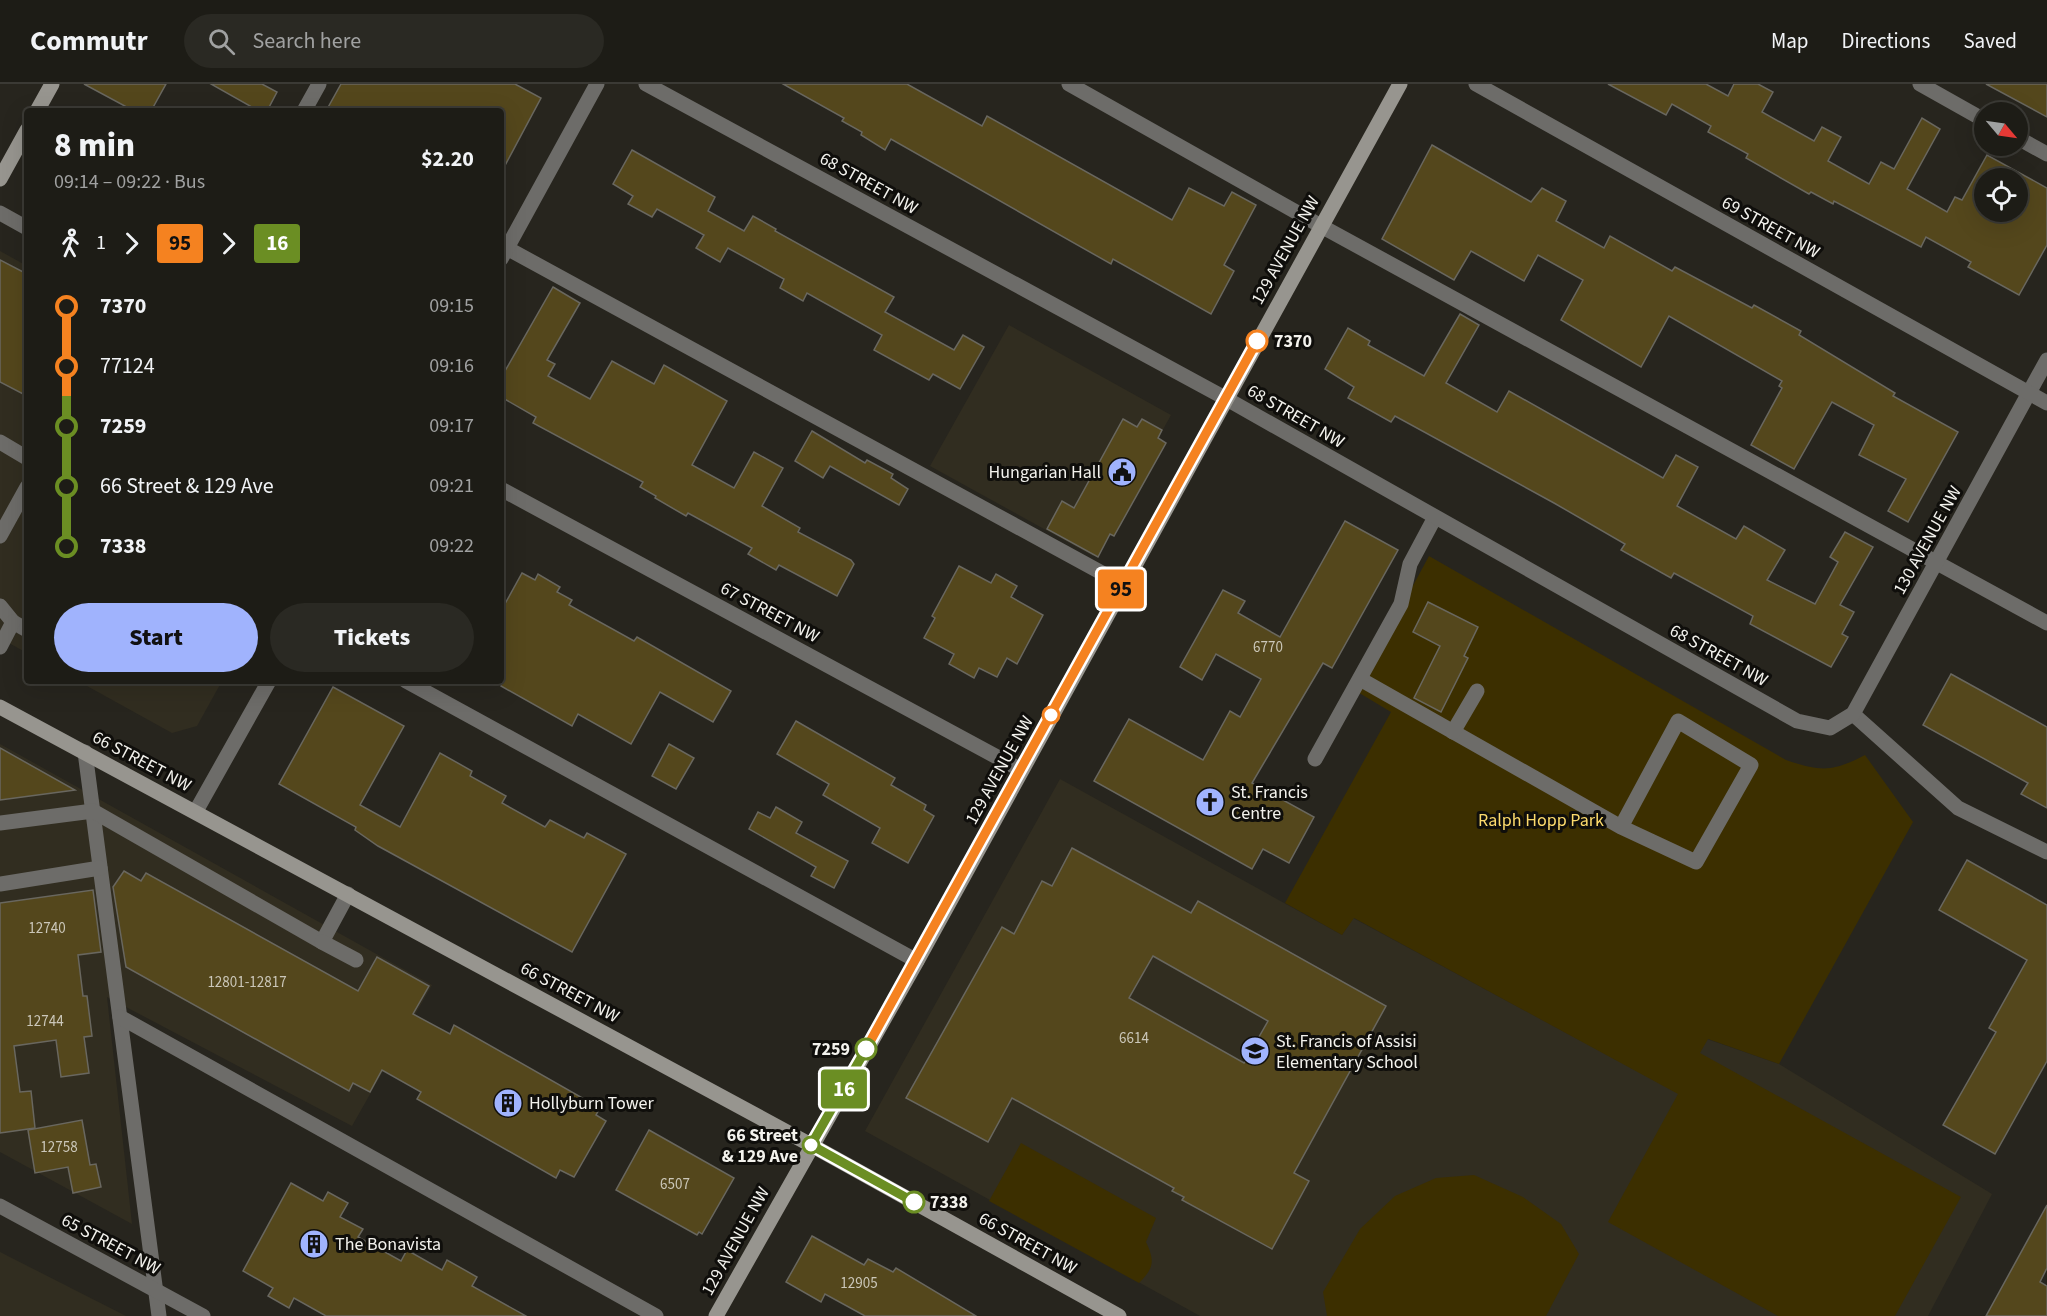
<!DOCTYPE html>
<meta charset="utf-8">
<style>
:root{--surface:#1d1c16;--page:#2a2923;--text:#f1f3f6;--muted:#a0a1a1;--line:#3b3a35;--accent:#a0b3fd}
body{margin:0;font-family:"Source Sans 3",sans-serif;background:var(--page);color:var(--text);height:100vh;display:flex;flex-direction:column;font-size:22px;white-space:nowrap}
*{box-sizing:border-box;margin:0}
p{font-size:20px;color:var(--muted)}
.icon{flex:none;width:33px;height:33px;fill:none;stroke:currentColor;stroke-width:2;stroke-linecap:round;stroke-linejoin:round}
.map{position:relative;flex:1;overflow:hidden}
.drawer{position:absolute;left:24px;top:24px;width:480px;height:576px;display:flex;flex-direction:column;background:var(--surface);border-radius:6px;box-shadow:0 6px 24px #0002,0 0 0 2px var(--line)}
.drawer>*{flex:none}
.badge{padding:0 12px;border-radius:4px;font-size:21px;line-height:39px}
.needle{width:39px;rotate:119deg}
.tools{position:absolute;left:1974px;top:18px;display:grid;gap:12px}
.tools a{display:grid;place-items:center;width:54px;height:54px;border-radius:50%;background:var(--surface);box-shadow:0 6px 24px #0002,0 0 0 2px var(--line);font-size:30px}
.map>.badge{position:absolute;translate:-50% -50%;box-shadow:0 0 0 3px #fff}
.legs{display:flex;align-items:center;gap:9px;height:66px;padding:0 30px;font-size:20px}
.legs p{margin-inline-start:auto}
.summary{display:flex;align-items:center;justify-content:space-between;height:102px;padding:0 30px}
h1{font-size:33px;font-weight:800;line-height:45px}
.primary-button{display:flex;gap:12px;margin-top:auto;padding:12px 30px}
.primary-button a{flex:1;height:69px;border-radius:36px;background:var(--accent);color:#111;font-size:24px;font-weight:800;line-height:69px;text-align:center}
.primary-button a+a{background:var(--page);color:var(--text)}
ul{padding:0 30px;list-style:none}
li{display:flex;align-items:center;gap:21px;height:60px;font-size:22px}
li i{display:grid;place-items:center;width:9px;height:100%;margin:0 8px;background:currentColor}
li i::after{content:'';width:15px;height:15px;margin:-8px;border:4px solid;border-radius:50%;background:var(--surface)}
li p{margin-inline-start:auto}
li:first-child i{background:linear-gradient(#0000 50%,currentColor 0)}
li:last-child i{background:linear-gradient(currentColor 50%,#0000 0)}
header{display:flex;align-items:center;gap:36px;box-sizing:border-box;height:84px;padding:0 30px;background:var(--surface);border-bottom:2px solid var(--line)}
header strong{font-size:28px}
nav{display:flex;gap:33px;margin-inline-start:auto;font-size:21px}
.search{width:420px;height:54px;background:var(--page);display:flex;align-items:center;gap:15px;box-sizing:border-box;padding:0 21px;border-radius:33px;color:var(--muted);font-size:22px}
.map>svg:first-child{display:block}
</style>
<header>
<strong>Commutr</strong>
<div class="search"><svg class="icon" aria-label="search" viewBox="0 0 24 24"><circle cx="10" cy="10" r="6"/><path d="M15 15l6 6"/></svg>Search here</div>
<nav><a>Map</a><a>Directions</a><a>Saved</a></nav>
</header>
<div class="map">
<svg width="2047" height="1232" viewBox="0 0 2047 1232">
<rect width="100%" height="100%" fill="#27251e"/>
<g fill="#312d20">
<path d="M0 167 27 182V569L0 554Z"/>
<path d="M1009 241 1171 331 1093 472 930 382Z"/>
<path d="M78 597H222L197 642 172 649Z"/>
<path d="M0 660 432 901 352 1042 107 913 132 1140 0 1068Z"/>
<path d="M1060 695 1342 851 1353 834 1678 1009 1707 955 1779 980 1992 1110 1928 1232H1200L865 1047Z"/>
<path d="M0 1168 126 1232H0Z"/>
</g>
<g fill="#3c2f00">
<path d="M1429 472 1786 676C1822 688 1832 688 1865 671L1913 738 1779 980 1708 955 1700 969 1961 1113 1895 1232H1778L1608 1138 1678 1010 1354 834 1342 851 1285 819 1391 628 1356 607Z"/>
<path d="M1021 1059 1156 1134 1146 1158C1155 1177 1154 1184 1139 1199L989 1117Z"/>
<path d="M1474 1091 1523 1113 1561 1140 1579 1170 1546 1232H1327L1323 1208 1360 1145 1395 1112 1436 1094Z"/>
</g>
<g fill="#54471c" stroke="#69675f" stroke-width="1.5" fill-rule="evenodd">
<path d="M84 0H166L151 27H134Z"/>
<path d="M211 0H262L277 8 267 27H259Z"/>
<path d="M341 0H515L541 14 501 89V27H326Z"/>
<path d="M783 0H907L982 42 987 32 1172 136 1189 104 1224 122 1232 108 1256 121 1224 181 1234 187 1211 230 1113 175 1111 180 891 55 885 66 861 51 862 48 842 37 844 34Z"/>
<path d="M1608 0H1706L1728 12 1734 0H1758L1773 8 1762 28 1814 57 1822 43 1841 53 1828 77 1869 100 1881 78 1894 85 1922 34 1940 45 1907 105 1947 128 1955 113 1962 116 1987 71 2047 104V161L2019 211 1968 183 1971 178 1926 153 1921 163 1834 117 1833 120 1811 108 1809 110 1746 74 1748 70 1708 48 1711 42 1672 20 1666 31ZM1984 94H2018V128H1984Z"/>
<path d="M1986 0H2047V33Z"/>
<path d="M1432 61 1531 118 1542 104 1566 117 1556 137 1604 164 1610 152 1672 187 1675 183 1752 224 1754 221 1801 247 1799 251 1895 309 1893 312 1958 348 1908 438 1888 427 1906 395 1859 371 1874 341 1832 318 1794 385 1751 361 1782 304 1779 302 1782 297 1669 232 1641 283 1561 236 1583 196 1538 171 1524 197 1471 167 1454 196 1382 155Z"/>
<path d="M632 66 715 113 708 127 744 147 753 132 776 145 775 147 894 213 885 228 954 266 963 251 984 263 960 305 933 290 929 296 874 266 882 251 807 209 803 217 780 204 784 195 728 164 720 178 696 164 704 151 657 125 652 133 628 120 633 112 613 100Z"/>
<path d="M0 176 27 190V312L0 298Z"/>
<path d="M553 203 580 219 547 276 555 280 548 292 590 315 612 277 654 300 664 281 727 317 692 381 734 404 754 368 783 384 762 422 800 444 798 448 851 476 854 480 837 512 779 481 776 486 748 470 752 464 688 429 686 432 655 414 656 412 640 403 643 398 533 339 536 333 501 313V294Z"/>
<path d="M1460 230 1479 241 1446 299 1497 328 1509 307 1663 394 1676 371 1698 383 1677 422 1736 455 1744 442 1785 466 1767 496 1815 520 1838 478 1830 473 1845 448 1873 463 1840 521 1854 528 1842 550 1848 553 1831 583 1750 540 1753 532 1674 489 1671 494 1621 466 1625 460 1554 419 1395 332 1391 338 1348 314 1354 303 1325 285 1348 244 1370 257 1368 261 1424 292Z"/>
<path d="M1123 335 1137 343 1142 335 1162 346 1158 354 1166 359 1114 452 1110 450 1098 473 1047 445 1062 417 1074 424Z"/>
<path d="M812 347 865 379 867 376 893 390 891 394 908 405 899 421 830 382 823 394 795 377Z"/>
<path d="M1345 437 1398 466 1332 584 1323 579 1252 699 1314 733 1289 779 1263 765 1252 785 1094 697 1129 635 1203 676 1230 627 1240 633 1261 595 1216 570 1202 596 1180 583 1223 506 1245 517 1238 529 1280 553Z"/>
<path d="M959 482 991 499 996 490 1017 502 1011 513 1043 531 1017 580 1007 574 997 593 979 584 974 594 949 580 954 570 924 554 935 534 932 532Z"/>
<path d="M522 489 535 496 538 490 560 503 557 508 572 516 569 521 634 557 637 553 731 607 713 638 660 608 631 660 578 630 572 642 501 602V527Z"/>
<path d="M1428 518 1478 543 1464 572 1468 574 1441 628 1414 614 1440 562 1413 548Z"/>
<path d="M1951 590 2047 643V724L2021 710 2028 699 1923 641Z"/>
<path d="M333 603 404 642 360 721 400 743 440 669 472 687 470 692 506 712 502 719 545 743 550 736 584 754 587 749 626 770 572 868 378 762 355 746 356 743 279 700Z"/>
<path d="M796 637 895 694 891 701 926 721 924 726 934 732 908 779 872 759 880 744 823 711 829 700 777 670Z"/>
<path d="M669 660 694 674 676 705 652 692Z"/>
<path d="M0 664 75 706 0 716Z"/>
<path d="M776 723 802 738 796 749 848 777 834 804 811 792 816 783 749 745 758 728 770 734Z"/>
<path d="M1072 764 1191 829 1198 817 1386 922 1294 1089 1309 1097 1272 1165 1182 1116 1184 1113 1172 1107 1174 1104 1012 1014 988 1058 906 1014 1002 843 1014 850 1042 797 1052 802ZM1153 872 1268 937 1244 979 1129 914Z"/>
<path d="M1967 776 2047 821V977L1995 1070 1943 1041 1996 948 1989 944 2027 876 1939 826Z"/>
<path d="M124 787 141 797 146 789 358 907 377 873 429 902 413 930 450 950 454 941 600 1024 596 1031 606 1037 574 1093 560 1086 556 1094 417 1015 421 1008 382 986 370 1008 353 999 349 1007 126 883 113 803Z"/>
<path d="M93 806 101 868 78 871 83 912H87L92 952 84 953 89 989 61 993 56 956 14 962 20 1008 31 1007 35 1044 0 1049V819Z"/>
<path d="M82 1036 90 1081 96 1080 101 1103 73 1109 68 1083 35 1089 28 1046Z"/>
<path d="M649 1046 734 1094 702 1150 699 1148 697 1151 616 1106Z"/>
<path d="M291 1099 323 1117 328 1108 348 1119 340 1133 363 1145 358 1153 401 1177 407 1166 442 1186 447 1176 477 1193 472 1202 526 1232H326L294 1214 289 1224 268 1212 273 1204 243 1187Z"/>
<path d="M2047 1121V1184L2040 1198 2047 1202V1232H1986Z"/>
<path d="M812 1152 864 1181 868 1175 893 1188 896 1184 976 1232H865L825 1210 821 1218 786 1198Z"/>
</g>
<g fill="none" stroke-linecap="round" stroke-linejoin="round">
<g stroke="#6d6c69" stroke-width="15">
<path d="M1069 0 1321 142 2047 539"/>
<path d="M1920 0 1984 36"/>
<path d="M304 27 319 0"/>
<path d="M2018 54 2047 70"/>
<path d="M501 161 1124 501"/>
<path d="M0 358 27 374"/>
<path d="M0 452 27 403"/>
<path d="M0 522 13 538 27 546"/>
<path d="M0 563 13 538"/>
<path d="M1360 595 1621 743 1696 778 1751 681 1678 637 1621 743"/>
<path d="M406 597 917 877"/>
<path d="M1853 630 1958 724 2047 768"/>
<path d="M1453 648 1477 607"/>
<path d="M85 668 159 1232"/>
<path d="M1315 675 1401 520 1410 480 1434 435"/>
<path d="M0 739 93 727 322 858 348 810"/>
<path d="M0 800 100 784"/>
<path d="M322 858 356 876"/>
<path d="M120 933 656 1232"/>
</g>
<g stroke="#6d6c69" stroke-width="15">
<path d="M646 0 1225 314 1797 637 1830 644 1853 630 2047 276"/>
<path d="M1476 0 2047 319"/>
<path d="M0 129 27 144"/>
<path d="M501 175 597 0"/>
<path d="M501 405 1021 686"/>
<path d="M196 727 269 597"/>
<path d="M0 1122 203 1232"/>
</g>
<g stroke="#97958f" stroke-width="15">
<path d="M37 27 52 0"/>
<path d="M0 95 27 46"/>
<path d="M0 623 811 1061 1119 1232"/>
<path d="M716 1232 917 877 1400 0"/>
</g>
</g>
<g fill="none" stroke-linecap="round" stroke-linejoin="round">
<g stroke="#fff" stroke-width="14">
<path id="line-1" d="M866 965 1257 257"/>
</g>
<g stroke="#fff" stroke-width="14">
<path id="line-2" d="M866 965 811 1061 914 1118"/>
</g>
<use href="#line-1" stroke="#f58220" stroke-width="9"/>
<use href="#line-2" stroke="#6b8e23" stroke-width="9"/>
</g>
<defs>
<g id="civic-disc" transform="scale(1.5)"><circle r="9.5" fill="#a0b3fd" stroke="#0f0e0b"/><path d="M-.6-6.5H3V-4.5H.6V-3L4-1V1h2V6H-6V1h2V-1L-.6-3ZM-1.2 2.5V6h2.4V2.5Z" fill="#111"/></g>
<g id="church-disc" transform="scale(1.5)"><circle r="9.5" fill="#a0b3fd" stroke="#0f0e0b"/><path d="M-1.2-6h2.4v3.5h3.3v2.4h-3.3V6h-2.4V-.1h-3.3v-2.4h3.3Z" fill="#111"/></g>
<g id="school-disc" transform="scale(1.5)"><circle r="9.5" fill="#a0b3fd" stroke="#0f0e0b"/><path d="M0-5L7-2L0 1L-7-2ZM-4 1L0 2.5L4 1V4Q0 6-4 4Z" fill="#111"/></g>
<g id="building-disc" transform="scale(1.5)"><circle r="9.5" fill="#a0b3fd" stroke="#0f0e0b"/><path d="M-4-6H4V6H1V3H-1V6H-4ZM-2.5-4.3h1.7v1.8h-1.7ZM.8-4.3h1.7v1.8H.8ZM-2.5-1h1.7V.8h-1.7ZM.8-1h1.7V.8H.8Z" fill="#111"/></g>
</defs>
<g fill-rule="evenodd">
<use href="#civic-disc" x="1122" y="388"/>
<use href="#church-disc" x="1210" y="718"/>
<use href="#school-disc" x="1255" y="967"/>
<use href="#building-disc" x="508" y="1019"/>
<use href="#building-disc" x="314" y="1160"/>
</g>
<g fill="#fff" stroke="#f58220" stroke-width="3">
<circle cx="1257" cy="257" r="10"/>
<circle cx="1051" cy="631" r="8"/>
</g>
<g fill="#fff" stroke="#6b8e23" stroke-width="3">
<circle cx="866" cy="965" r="10"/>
<circle cx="811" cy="1061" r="8"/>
<circle cx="914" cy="1118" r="10"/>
</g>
<g text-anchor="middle" stroke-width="6" stroke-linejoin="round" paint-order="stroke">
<g font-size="15" fill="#cbc7b9">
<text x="1268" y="568">6770</text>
<text x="47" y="849">12740</text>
<text x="247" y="903">12801-12817</text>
<text x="45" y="942">12744</text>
<text x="1134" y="959">6614</text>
<text x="59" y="1068">12758</text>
<text x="675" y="1105">6507</text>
<text x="859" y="1204">12905</text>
</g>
<g font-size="18" fill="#f3f2ed" stroke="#0f0e0b">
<text transform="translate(869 99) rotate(29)" y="6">68 STREET NW</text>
<text transform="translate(1771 143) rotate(29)" y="6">69 STREET NW</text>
<text transform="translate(1285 166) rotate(-61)" y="6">129 AVENUE NW</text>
<text transform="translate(1296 332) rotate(30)" y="6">68 STREET NW</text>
<text transform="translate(1927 456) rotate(-61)" y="6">130 AVENUE NW</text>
<text transform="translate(770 528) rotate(28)" y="6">67 STREET NW</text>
<text transform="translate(1719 571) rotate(29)" y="6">68 STREET NW</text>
<text transform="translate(142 677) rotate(28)" y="6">66 STREET NW</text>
<text transform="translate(999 686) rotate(-61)" y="6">129 AVENUE NW</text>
<text transform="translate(570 908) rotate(28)" y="6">66 STREET NW</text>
<text transform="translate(735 1157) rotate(-61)" y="6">129 AVENUE NW</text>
<text transform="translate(1028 1159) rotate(29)" y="6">66 STREET NW</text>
<text transform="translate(111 1160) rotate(28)" y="6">65 STREET NW</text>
</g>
<g font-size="18" font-weight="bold" fill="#f3f2ed" stroke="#0f0e0b" text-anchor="start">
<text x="1274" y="263">7370</text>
<text x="850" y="971" text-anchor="end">7259</text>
<text x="798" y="1057" text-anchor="end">66 Street<tspan x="798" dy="21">&amp; 129 Ave</tspan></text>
<text x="930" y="1124">7338</text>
</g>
<g font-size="18" fill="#f3f2ed" stroke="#0f0e0b" text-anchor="start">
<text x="1101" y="394" text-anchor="end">Hungarian Hall</text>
<text x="1231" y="714">St. Francis<tspan x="1231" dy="21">Centre</tspan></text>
<text x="1276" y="963">St. Francis of Assisi<tspan x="1276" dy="21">Elementary School</tspan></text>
<text x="529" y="1025">Hollyburn Tower</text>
<text x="335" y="1166">The Bonavista</text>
</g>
<g font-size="18" fill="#fddb6c" stroke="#0f0e0b">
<text x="1541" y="742">Ralph Hopp Park</text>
</g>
</g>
</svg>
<div class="tools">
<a><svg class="needle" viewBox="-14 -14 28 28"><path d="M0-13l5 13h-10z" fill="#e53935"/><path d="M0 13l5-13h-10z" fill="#a0a1a1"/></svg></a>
<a><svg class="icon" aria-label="locate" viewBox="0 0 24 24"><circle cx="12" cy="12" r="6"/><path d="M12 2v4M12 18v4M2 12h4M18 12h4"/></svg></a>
</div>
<b class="badge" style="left:1121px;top:505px;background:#f58220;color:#111">95</b>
<b class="badge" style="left:844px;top:1005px;background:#6b8e23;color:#fff">16</b>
<section class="drawer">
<div class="summary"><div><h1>8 min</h1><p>09:14 – 09:22 · Bus</p></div><b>$2.20</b></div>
<div class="legs"><svg class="icon" aria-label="walk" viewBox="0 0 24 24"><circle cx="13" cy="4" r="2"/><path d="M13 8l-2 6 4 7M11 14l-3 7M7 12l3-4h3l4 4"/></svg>1<svg class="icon" aria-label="forward" viewBox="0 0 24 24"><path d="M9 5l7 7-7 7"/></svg><b class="badge" style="background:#f58220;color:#111">95</b><svg class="icon" aria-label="forward" viewBox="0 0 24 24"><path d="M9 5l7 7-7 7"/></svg><b class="badge" style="background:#6b8e23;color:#fff">16</b></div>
<ul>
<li><i style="color:#f58220"></i><b>7370</b><p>09:15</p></li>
<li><i style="color:#f58220"></i><span>77124</span><p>09:16</p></li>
<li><i style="color:#6b8e23"></i><b>7259</b><p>09:17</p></li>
<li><i style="color:#6b8e23"></i><span>66 Street &amp; 129 Ave</span><p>09:21</p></li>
<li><i style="color:#6b8e23"></i><b>7338</b><p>09:22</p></li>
</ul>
<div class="primary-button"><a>Start</a><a>Tickets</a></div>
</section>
</div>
